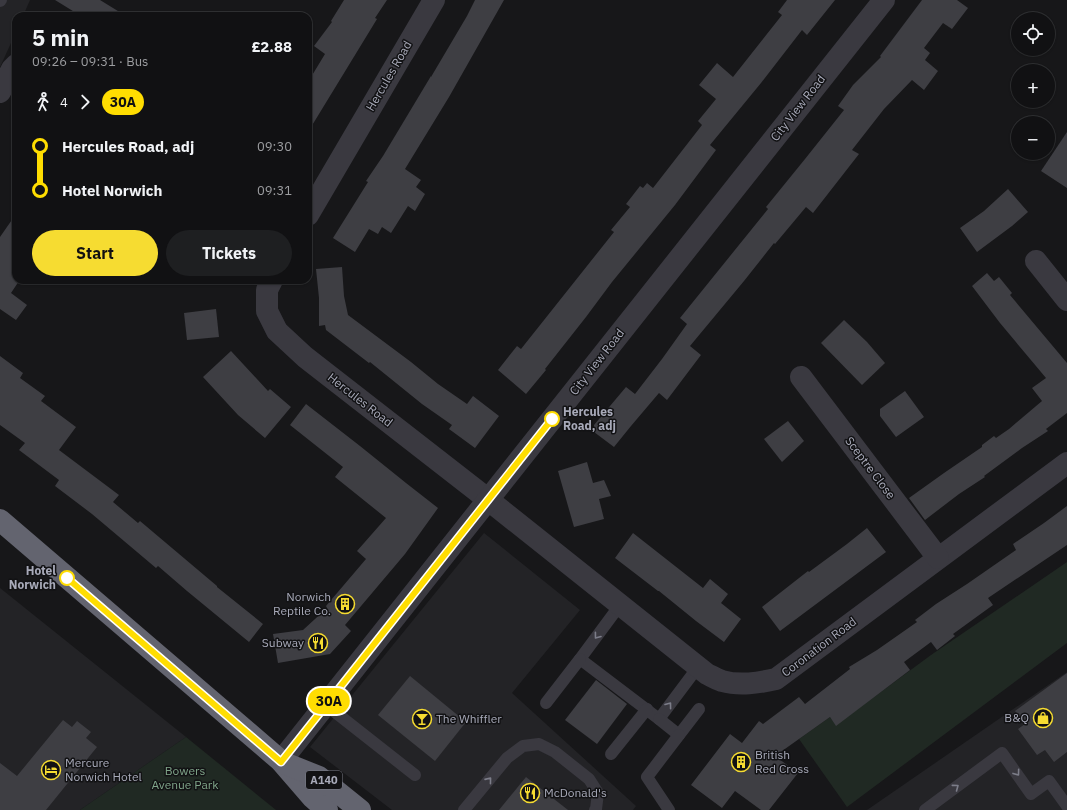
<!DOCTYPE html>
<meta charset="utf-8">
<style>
:root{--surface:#111113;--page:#1e1f21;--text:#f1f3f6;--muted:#9c9da0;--line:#303133;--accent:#f6dc31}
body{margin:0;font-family:"IBM Plex Sans",sans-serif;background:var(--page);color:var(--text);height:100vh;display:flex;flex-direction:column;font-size:15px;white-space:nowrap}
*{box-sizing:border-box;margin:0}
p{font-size:13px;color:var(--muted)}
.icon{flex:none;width:22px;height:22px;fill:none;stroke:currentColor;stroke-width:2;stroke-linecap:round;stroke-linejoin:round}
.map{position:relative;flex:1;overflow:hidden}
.panel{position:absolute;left:12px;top:12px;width:300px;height:272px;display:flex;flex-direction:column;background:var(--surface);border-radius:12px;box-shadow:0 1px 3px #0004,0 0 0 1px var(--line)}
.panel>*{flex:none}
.badge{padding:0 8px;border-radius:13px;font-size:14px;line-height:26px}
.buttons{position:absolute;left:1011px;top:12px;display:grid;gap:8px}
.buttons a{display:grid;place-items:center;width:44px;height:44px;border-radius:50%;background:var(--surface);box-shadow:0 1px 3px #0004,0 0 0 1px var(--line);font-size:20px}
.map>.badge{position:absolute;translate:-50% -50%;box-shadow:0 0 0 2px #fff}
.legs{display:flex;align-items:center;gap:6px;height:44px;padding:0 20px;font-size:13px}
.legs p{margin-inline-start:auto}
.overview{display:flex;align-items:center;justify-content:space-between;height:68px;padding:0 20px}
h1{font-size:22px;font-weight:700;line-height:30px}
.action{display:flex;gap:8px;margin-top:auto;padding:8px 20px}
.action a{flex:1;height:46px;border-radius:24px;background:var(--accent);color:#111;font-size:16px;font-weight:700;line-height:46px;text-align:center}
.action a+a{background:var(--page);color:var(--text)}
ul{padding:0 20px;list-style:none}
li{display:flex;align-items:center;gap:14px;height:44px;font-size:15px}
li i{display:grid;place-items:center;width:6px;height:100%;margin:0 5px;background:currentColor}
li i::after{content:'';width:10px;height:10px;margin:-5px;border:3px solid;border-radius:50%;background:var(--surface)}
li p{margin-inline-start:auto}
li:first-child i{background:linear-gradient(#0000 50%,currentColor 0)}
li:last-child i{background:linear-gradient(currentColor 50%,#0000 0)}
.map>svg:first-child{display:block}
</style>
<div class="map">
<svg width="1067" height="810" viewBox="0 0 1067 810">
<rect width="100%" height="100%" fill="#171719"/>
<g fill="#232326">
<path d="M0 0H30L23 16H16V32L0 67Z"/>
<path d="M484 533 580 610 512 693 636 806 633 810H392L310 747Z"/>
<path d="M0 588 186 737 80 810H0Z"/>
<path d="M1067 672V810H867Z"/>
</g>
<g fill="#202923">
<path d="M1067 562V643L847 807 799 739 830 717 836 725 931 655Z"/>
<path d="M186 737 276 810H80Z"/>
</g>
<g fill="#3e3e43">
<path d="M55 0H100L126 16H81Z"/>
<path d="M344 0H387L375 18 377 19 308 132V82L325 54 314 46 332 22 331 21Z"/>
<path d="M475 0H504L449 97 405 169 421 180 416 187 425 194 415 211 408 206 391 233 382 227 378 234 369 229 355 252 333 238 368 182 366 181 383 156 431 76V77L467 16Z"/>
<path d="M787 0H835L807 35 802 30 761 83 710 145 716 150 675 205 612 282 586 317 545 369 546 370 526 394 498 370 517 346 521 349 614 232 611 230 630 207 626 204 640 186 643 188 647 183 653 188 702 125 698 121 716 99 699 85 717 63 733 77 782 15 778 12Z"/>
<path d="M922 0H957L968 8 952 29 943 23 924 48 930 53 925 60 938 71 924 90 912 80 884 109 852 150 859 154 813 213 806 207 775 244 774 243 744 281 690 346 701 355 667 400 659 393 631 426 614 447 594 432V425L626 387 635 394 662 359 687 324 680 318 768 209 766 207 805 159 844 110 838 106 853 85 881 57 880 56Z"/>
<path d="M1067 132V188L1041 171Z"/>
<path d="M1008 189 1028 212 1012 226 977 252 960 228 984 211Z"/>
<path d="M16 214V280L19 281 11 293 27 305 16 320 0 309V237Z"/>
<path d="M342 267 344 296 348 315 411 362 438 384 467 404 473 396 499 416 475 448 449 429 452 425 422 404 370 362 369 363 326 330 325 325 319 326V298L316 269Z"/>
<path d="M987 273 994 281 999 277 1012 293 1010 295 1067 363V413L1046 429 1048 431 1022 448 984 476 985 477 959 494 925 520 909 498 944 473 982 447V445L994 436 996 438 1009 429 1042 401 1032 388 1046 378 1000 323 972 286Z"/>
<path d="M216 309 219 337 187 340 184 313Z"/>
<path d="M844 320 867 342 885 363 862 385 821 343Z"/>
<path d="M231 351 268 391 270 389 291 407 265 438 238 415 203 377Z"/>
<path d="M0 356 23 373 20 378 45 396 41 401 76 427 59 450 119 495 113 502 138 523 140 521 217 586V587L263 624 249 642 187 591 158 566 156 568 92 514 55 486 59 480 19 450 25 443 0 425Z"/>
<path d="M905 391 924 417 896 437 880 416V409Z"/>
<path d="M306 404 360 446 406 483 438 508 405 554 345 625 351 631 330 654 278 663 273 634 303 630 327 608 326 606 366 559 357 551 386 518 335 477 343 467 290 425Z"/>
<path d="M788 421 804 441 782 462 764 439Z"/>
<path d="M587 462 593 483 604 480 611 496 599 499 604 519 574 527 558 471Z"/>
<path d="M1067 506V545L988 598 993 605 953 634 955 636 937 650 931 642 904 662 910 670 836 726 830 717 775 756 798 773 769 810H761L735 791 722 808 691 785 730 734 742 743 759 721 763 724 799 697 805 704 850 669 849 667 877 650 917 622 915 620 936 604 967 584 1016 550 1013 544 1044 523Z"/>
<path d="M867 528 886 552 780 631 762 607 808 571 809 572 847 544Z"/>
<path d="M633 533 703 588 710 579 728 594 721 603 741 619 724 642 696 621 659 591H658L615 558Z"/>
<path d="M1067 673V752L1054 762 1045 750 1037 755 1018 729 1025 724 1015 711Z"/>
<path d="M410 676 466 722 435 761 378 715Z"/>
<path d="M596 680 627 704 597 744 565 720Z"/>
<path d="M63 720 72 727 77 721 91 732 86 738 97 747 46 810H0V763L17 776Z"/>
<path d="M526 777 568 810H499Z"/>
</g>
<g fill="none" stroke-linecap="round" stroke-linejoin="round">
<g stroke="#3a3940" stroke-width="12">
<path d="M0 1 1 0"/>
<path d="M620 605 580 659 659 719 698 667"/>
<path d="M546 703 580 659"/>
<path d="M326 705 415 775"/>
<path d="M659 719 679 735 699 709"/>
<path d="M611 754 647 709"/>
<path d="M464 810 507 758 523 746 539 744 555 752 589 779 598 793 596 809 595 810"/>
<path d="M669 810 647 777 679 735"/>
<path d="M925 810 1002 753 1031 794 1049 781 1067 806"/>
</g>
<g stroke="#3a3940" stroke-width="22">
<path d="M0 92 12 69 16 65"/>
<path d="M308 215 434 0"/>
<path d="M1036 261 1067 300"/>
<path d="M272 280 267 290V311L277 331 305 357 481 494 707 674C711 676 716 679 722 681 740 686 758 683 776 679L1067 463"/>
<path d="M801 377 938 558"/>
<path d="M281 761 884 0"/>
</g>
<g stroke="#63646f" stroke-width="22">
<path d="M0 520 281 761 313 798 327 810"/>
<path d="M284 763 319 777 360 810"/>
</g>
</g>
<defs><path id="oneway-chevron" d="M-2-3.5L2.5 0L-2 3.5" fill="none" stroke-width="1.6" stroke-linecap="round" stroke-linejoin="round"/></defs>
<g stroke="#7c7d89">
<use href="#oneway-chevron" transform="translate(597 636) rotate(127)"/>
<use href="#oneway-chevron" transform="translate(669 705) rotate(-53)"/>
<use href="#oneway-chevron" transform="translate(1017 773) rotate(54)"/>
<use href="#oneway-chevron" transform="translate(489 780) rotate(-51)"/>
<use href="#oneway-chevron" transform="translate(956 787) rotate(-37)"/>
</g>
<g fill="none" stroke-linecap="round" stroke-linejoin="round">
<g stroke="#fff" stroke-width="9">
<path id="line-1" d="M67 578 281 762 552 419"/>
</g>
<use href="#line-1" stroke="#ffdd01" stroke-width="6"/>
</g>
<defs>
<g id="building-ring" transform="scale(1)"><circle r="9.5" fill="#121214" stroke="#f6dc31" stroke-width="1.5"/><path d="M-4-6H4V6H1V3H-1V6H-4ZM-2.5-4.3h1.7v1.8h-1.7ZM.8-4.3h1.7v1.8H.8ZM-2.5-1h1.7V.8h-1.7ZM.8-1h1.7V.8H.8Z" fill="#f6dc31"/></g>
<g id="restaurant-ring" transform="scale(1)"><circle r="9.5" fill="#121214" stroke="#f6dc31" stroke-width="1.5"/><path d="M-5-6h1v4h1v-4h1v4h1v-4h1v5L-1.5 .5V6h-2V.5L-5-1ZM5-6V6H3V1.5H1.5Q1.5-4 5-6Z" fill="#f6dc31"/></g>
<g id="shop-ring" transform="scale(1)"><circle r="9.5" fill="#121214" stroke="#f6dc31" stroke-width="1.5"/><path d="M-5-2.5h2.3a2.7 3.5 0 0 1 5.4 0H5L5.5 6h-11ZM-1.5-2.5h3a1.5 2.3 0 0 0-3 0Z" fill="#f6dc31"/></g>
<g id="bar-ring" transform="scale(1)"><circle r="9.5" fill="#121214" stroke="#f6dc31" stroke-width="1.5"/><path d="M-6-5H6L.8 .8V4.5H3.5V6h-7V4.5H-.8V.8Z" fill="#f6dc31"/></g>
<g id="hotel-ring" transform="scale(1)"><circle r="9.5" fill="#121214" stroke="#f6dc31" stroke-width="1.5"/><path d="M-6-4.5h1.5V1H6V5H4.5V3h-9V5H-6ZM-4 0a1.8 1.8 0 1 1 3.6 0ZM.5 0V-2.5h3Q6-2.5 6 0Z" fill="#f6dc31"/></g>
</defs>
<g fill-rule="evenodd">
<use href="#building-ring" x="345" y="604"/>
<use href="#restaurant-ring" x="318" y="643"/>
<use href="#shop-ring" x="1043" y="718"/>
<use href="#bar-ring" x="422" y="719"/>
<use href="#building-ring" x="741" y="762"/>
<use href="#hotel-ring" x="51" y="770"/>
<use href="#restaurant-ring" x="530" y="793"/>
</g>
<g fill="#fff" stroke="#ffdd01" stroke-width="2">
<circle cx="552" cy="419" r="7"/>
<circle cx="67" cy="578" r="7"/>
</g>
<g text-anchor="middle" stroke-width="3" stroke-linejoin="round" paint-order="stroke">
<rect fill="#121214" stroke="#7b7c88" stroke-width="1" x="306" y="771" width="36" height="18" rx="3"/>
<g font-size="11" font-weight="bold" fill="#a8aab9">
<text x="324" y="784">A140</text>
</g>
<g font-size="12" fill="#a8aab9" stroke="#121214">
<text transform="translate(389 76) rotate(-60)" y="4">Hercules Road</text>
<text transform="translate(798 108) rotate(-52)" y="4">City View Road</text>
<text transform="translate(597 362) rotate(-52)" y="4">City View Road</text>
<text transform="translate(360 400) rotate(38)" y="4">Hercules Road</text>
<text transform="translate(870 468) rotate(53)" y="4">Sceptre Close</text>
<text transform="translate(819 647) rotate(-37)" y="4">Coronation Road</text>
</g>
<g font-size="12" font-weight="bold" fill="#a8aab9" stroke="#121214" text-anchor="start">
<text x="563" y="416">Hercules<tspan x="563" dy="14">Road, adj</tspan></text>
<text x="56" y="575" text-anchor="end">Hotel<tspan x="56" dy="14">Norwich</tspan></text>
</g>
<g font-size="12" fill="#a8aab9" stroke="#121214" text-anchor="start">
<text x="331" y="601" text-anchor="end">Norwich<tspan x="331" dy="14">Reptile Co.</tspan></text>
<text x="304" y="647" text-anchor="end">Subway</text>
<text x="1029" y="722" text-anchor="end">B&amp;Q</text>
<text x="436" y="723">The Whiffler</text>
<text x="755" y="759">British<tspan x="755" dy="14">Red Cross</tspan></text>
<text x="65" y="767">Mercure<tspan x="65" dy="14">Norwich Hotel</tspan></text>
<text x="544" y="797">McDonald's</text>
</g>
<g font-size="12" fill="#7fa489" stroke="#121214">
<text x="185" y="775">Bowers<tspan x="185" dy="14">Avenue Park</tspan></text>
</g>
</g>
</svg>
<div class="buttons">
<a><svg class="icon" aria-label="locate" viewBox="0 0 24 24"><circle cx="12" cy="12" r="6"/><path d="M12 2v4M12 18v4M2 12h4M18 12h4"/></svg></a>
<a>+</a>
<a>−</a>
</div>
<b class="badge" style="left:329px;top:701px;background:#ffdd01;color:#111">30A</b>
<section class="panel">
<div class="overview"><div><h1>5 min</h1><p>09:26 – 09:31 · Bus</p></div><b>£2.88</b></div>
<div class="legs"><svg class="icon" aria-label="walk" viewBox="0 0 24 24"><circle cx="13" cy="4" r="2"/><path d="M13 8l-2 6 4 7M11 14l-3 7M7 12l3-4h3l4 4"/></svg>4<svg class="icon" aria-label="forward" viewBox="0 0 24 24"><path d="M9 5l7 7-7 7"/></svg><b class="badge" style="background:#ffdd01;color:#111">30A</b></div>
<ul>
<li><i style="color:#ffdd01"></i><b>Hercules Road, adj</b><p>09:30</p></li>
<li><i style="color:#ffdd01"></i><b>Hotel Norwich</b><p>09:31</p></li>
</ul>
<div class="action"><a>Start</a><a>Tickets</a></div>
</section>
</div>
